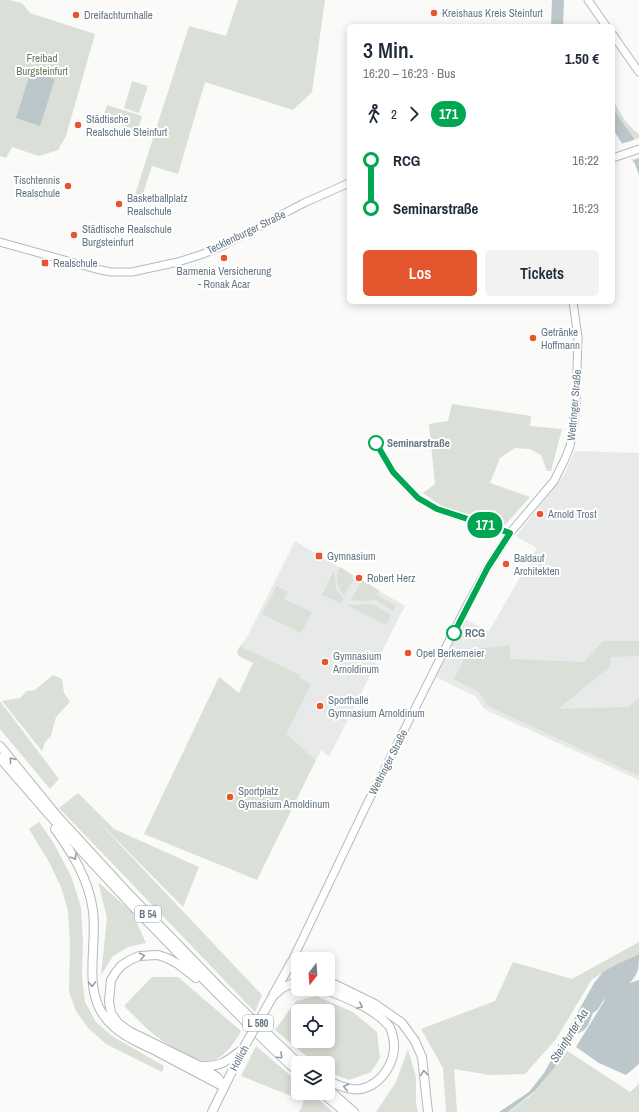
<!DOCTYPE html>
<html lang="de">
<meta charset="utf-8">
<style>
:root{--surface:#fff;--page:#f2f2f3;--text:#1f2937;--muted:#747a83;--accent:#e4572e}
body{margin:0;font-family:"Archivo Narrow",sans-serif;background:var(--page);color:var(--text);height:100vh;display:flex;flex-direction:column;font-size:15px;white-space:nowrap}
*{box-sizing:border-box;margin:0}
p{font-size:13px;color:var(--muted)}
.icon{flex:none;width:22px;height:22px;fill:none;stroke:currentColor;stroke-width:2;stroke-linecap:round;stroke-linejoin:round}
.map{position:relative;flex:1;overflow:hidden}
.side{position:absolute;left:347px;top:24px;width:268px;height:280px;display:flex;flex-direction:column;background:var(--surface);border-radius:6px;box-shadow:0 2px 10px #0003}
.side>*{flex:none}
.badge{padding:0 8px;border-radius:13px;font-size:14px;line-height:26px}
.needle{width:26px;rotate:197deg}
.fabs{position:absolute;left:291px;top:952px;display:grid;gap:8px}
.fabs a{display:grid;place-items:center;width:44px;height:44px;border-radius:6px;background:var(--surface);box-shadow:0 2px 10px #0003;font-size:20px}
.map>.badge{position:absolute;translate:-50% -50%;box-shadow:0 0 0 2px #fff}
.legs{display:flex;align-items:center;gap:6px;height:44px;padding:0 16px;font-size:13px}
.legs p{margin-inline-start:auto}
.headline{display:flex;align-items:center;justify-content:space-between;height:68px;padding:0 16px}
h1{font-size:22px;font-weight:600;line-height:30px}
.primary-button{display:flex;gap:8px;margin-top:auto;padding:8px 16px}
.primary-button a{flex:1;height:46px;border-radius:6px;background:var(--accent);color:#fff;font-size:16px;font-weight:600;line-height:46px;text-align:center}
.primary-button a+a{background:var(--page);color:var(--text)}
ul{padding:0 16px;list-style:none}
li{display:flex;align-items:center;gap:14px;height:48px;font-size:15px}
li i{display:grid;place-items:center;width:6px;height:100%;margin:0 5px;background:currentColor}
li i::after{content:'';width:10px;height:10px;margin:-5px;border:3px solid;border-radius:50%;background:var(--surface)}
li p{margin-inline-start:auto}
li:first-child i{background:linear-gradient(#0000 50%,currentColor 0)}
li:last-child i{background:linear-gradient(currentColor 50%,#0000 0)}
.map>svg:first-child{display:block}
</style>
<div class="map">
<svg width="639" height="1112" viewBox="0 0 639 1112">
<rect width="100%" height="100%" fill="#fafaf8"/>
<g fill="#e8e9e9">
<path d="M575 451 639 453V780L484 709 475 696 436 677 465 619 489 631 537 548 516 536 564 475Z"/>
<path d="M295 541 405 606 329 757 321 750 316 760 286 735 299 675 240 646 247 637Z"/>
</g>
<g fill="#dadfd7" fill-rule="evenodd">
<path d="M0 0H9L22 3 30 13 95 34 66 136 58 150 39 156 12 147 6 158 0 156Z"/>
<path d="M238 0H325L312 92 293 110 205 82 178 174 152 166 140 203 133 201 189 26 226 36Z"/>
<path d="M132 81 148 86 139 113 124 108Z"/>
<path d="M613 100C621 114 626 125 639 134V138L635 139 613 109Z"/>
<path d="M107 105 142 116 138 130 102 119Z"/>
<path d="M452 404 531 416 530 426 562 429 551 471H547L541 455 530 449 515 448 500 458 490 483 530 497 504 526 442 506 423 493 435 484 429 424 448 421Z"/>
<path d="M340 567 351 574 353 580 344 596C338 590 334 575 340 567Z"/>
<path d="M334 571 336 589 343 598 341 603 322 595Z"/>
<path d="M362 580 380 591 378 593 379 596 396 606 393 611 376 600 360 601 351 600Z"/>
<path d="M277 586 288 592 284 599 312 612 301 633 262 614Z"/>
<path d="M349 604 354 605 373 604 391 615 386 625 348 606Z"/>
<path d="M603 641H639V656L611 657 609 667 558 709 629 707 639 698V776L488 706 479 692 454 679 469 650 510 645V659L584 662Z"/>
<path d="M240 646 300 675 299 678 311 684 286 734 316 760 257 880 144 834 219 677 239 693 253 663 239 656 237 652Z"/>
<path d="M53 675 62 679 64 693 70 702 56 717 51 736 45 742 42 751 2 701 20 698 27 691 35 690Z"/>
<path d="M0 701 59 779 50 789 0 729Z"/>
<path d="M78 793 114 829 199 867 183 907 93 816 262 995 255 1012 59 808Z"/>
<path d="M39 822 53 842 71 876 81 907 83 942 82 976 85 1002 96 1022 112 1036 164 1066 162 1072 106 1044 88 1028 76 1011 69 992 70 944 68 911 61 887 49 862 29 829Z"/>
<path d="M98 882 132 912 146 943 128 947 113 956 101 975 107 918Z"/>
<path d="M639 942V954C631 958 623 961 615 965 607 969 601 975 592 979L556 1039 525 1074 490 1075 454 1069 457 1112H446L443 1068 421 1029 495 1001 513 962 572 979Z"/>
<path d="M152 977H178L241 1031C235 1042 223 1061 208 1061 196 1062 166 1044 156 1036 145 1028 135 1016 124 1006Z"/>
<path d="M316 996 353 1012 377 1032 380 1058 371 1072 349 1080 328 1072V1063H315L275 1030 296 1001ZM298 1011H328V1041H298Z"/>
<path d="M256 1046 298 1082V1093H311L333 1112H299L304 1101 241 1076Z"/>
<path d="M408 1049 416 1077V1104L418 1112H376L396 1082Z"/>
<path d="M566 1050 630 1092 639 1084V1112H509L534 1093 555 1067Z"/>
</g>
<g fill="#bbc7cb">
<path d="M552 0H564L563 26H551Z"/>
<path d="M31 71 55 79 40 126 16 118Z"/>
<path d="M613 109 639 145V175L635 164 613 129Z"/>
<path d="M639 954C639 966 639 975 629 983L639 980V1064L626 1075 599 1063 576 1047 606 998C600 1003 600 1010 593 1013 587 1028 587 1031 571 1036L555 1067 535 1091 508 1112H499L529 1092 544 1073 594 983 603 972 615 965Z"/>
</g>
<path fill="#fafaf8" d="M637 139 639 142V158L633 160 621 144Z"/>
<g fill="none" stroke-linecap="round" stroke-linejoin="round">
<g stroke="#b3babf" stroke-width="9">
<g id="secondary">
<path d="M588 0 606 26"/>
<path d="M613 35 639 72"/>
<path d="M613 158 639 149"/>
<path d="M0 242 96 269 111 272H132L178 262 203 254 222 246 304 203 349 183"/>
<path d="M291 963 365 808 463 613 488 567 510 533 554 481 565 459 570 446 574 424 576 403 578 337 573 302"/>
</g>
</g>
<g stroke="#b5babe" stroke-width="10">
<g id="primary">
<path d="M273 995 291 963"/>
<path d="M212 1112 243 1049"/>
</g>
</g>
<g stroke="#b4b9bd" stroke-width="10">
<g id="trunk">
<path d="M0 746 58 817 126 891 223 991 298 1063"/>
<path d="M0 758C57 825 116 890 178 953 217 993 256 1034 298 1072"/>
<path d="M55 829C73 854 89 880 93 911 98 951 79 997 114 1027 126 1038 142 1044 156 1051 179 1063 201 1075 224 1087"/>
<path d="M291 963 295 972 298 975"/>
<path d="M196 978 178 964 167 958 158 955 139 956 130 960 122 965 116 972 111 980 109 1001 111 1013 118 1023 129 1031 200 1066 217 1077 223 1085"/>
<path d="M328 981 375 1004 402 1023 415 1041 422 1057 428 1112"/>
<path d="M325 989C347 999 373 1007 389 1026 391 1028 392 1033 393 1037 398 1059 383 1084 361 1089 350 1091 338 1085 328 1081"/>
<path d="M273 996 282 988 298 981"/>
<path d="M201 1066C221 1067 227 1061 243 1049"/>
<path d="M328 1089 354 1112"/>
<path d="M322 1093 345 1112"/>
</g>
</g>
<use href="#secondary" stroke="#fff" stroke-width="7"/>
<use href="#primary" stroke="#fff" stroke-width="8"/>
<use href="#trunk" stroke="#fff" stroke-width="8"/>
<g stroke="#b5babe" stroke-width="10" stroke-linecap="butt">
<path id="primary-bridge" d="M243 1049 273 996"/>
</g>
<use href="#primary-bridge" stroke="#fff" stroke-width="8"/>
</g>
<defs><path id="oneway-chevron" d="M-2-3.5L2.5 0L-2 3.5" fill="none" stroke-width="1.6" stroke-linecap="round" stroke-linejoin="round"/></defs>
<g stroke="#939fa8">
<use href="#oneway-chevron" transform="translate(12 760) rotate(-128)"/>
<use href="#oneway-chevron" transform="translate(74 857) rotate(59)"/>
<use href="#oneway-chevron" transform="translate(142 956) rotate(-12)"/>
<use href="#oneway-chevron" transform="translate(92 984) rotate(89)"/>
<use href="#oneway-chevron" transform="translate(360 1006) rotate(25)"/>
<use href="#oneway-chevron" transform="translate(280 1056) rotate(43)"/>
<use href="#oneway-chevron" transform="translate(424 1073) rotate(-96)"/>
<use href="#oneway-chevron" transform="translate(346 1087) rotate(-169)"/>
</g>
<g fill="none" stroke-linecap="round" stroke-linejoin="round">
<g stroke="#fff" stroke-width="9">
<path id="line-1" d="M376 443 393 472 418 498 437 509 510 533 488 567 454 633"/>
</g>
<use href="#line-1" stroke="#00a651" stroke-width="6"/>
</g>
<g fill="#e4572e" stroke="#fff" stroke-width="1.5">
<circle cx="434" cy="13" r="4"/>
<circle cx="76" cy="15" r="4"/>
<circle cx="78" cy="125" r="4"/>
<circle cx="68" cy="186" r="4"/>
<circle cx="119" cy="204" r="4"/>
<circle cx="74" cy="235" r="4"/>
<circle cx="224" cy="258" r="4"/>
<rect x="41" y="259" width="8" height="8" rx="2"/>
<circle cx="533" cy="338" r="4"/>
<circle cx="540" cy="514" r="4"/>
<rect x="315" y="552" width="8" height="8" rx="2"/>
<circle cx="506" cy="564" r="4"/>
<circle cx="359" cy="578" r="4"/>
<circle cx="408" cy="653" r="4"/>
<circle cx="325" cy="662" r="4"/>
<circle cx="320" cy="706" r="4"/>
<circle cx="230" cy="797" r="4"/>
</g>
<g fill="#fff" stroke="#00a651" stroke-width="2">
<circle cx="376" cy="443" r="7"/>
<circle cx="454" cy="633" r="7"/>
</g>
<g text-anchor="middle" stroke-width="4" stroke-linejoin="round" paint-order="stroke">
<g fill="#fff" stroke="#939fa8" stroke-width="1">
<rect x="135" y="906" width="26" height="16" rx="3"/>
<rect x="243" y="1015" width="30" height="16" rx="3"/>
</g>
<g font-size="10" font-weight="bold" fill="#657683">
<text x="148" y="918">B 54</text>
<text x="258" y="1027">L 580</text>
</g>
<g font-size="11" fill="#657683" stroke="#fff" text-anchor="start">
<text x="442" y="17">Kreishaus Kreis Steinfurt</text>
<text x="84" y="19">Dreifachturnhalle</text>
<text x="86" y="123">Städtische<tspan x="86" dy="13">Realschule Steinfurt</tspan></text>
<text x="60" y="184" text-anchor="end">Tischtennis<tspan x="60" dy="13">Realschule</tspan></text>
<text x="127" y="202">Basketballplatz<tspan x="127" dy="13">Realschule</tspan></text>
<text x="82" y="233">Städtische Realschule<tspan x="82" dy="13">Burgsteinfurt</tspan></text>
<text x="53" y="267">Realschule</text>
<text x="224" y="275" text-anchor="middle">Barmenia Versicherung<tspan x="224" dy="13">- Ronak Acar</tspan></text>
<text x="541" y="336">Getränke<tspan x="541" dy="13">Hoffmann</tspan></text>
<text x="548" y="518">Arnold Trost</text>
<text x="327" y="560">Gymnasium</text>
<text x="514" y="562">Baldauf<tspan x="514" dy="13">Architekten</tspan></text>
<text x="367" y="582">Robert Herz</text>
<text x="416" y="657">Opel Berkemeier</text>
<text x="333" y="660">Gymnasium<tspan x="333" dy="13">Arnoldinum</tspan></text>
<text x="328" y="704">Sporthalle<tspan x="328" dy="13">Gymnasium Arnoldinum</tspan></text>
<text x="238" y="795">Sportplatz<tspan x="238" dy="13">Gymasium Arnoldinum</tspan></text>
</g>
<g font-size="11" fill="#687a64" stroke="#fff">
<text x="42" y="62">Freibad<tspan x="42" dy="13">Burgsteinfurt</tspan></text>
</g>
<g font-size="11" fill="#657683" stroke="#fff">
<text transform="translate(246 232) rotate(-26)" y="4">Tecklenburger Straße</text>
<text transform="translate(574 405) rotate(-85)" y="4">Wettringer Straße</text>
<text transform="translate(388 762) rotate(-63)" y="4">Wettringer Straße</text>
<text transform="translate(239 1058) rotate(-62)" y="4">Hollich</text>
</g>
<g font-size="11" font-weight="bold" fill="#657683" stroke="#fff" text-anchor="start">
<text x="387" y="447">Seminarstraße</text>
<text x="465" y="637">RCG</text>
</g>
<g font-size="12" font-style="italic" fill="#60757c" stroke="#fff">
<text transform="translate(569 1036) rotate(-58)" y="4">Steinfurter Aa</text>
</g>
</g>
</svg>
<div class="fabs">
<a><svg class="needle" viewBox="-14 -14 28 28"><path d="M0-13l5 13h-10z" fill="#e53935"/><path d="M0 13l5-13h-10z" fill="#747a83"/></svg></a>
<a><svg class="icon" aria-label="locate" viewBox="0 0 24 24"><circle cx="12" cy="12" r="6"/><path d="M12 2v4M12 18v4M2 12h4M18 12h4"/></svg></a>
<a><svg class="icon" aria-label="layers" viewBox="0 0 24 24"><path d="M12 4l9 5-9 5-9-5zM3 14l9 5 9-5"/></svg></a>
</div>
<b class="badge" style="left:485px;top:525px;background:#00a651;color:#fff">171</b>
<section class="side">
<div class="headline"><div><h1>3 Min.</h1><p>16:20 – 16:23 · Bus</p></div><b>1.50 €</b></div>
<div class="legs"><svg class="icon" aria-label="walk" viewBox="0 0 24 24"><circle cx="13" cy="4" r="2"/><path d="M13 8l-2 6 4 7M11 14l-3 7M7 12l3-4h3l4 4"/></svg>2<svg class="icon" aria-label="forward" viewBox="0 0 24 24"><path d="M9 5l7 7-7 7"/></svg><b class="badge" style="background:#00a651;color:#fff">171</b></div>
<ul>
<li><i style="color:#00a651"></i><b>RCG</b><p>16:22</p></li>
<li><i style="color:#00a651"></i><b>Seminarstraße</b><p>16:23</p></li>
</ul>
<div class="primary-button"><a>Los</a><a>Tickets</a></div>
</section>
</div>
